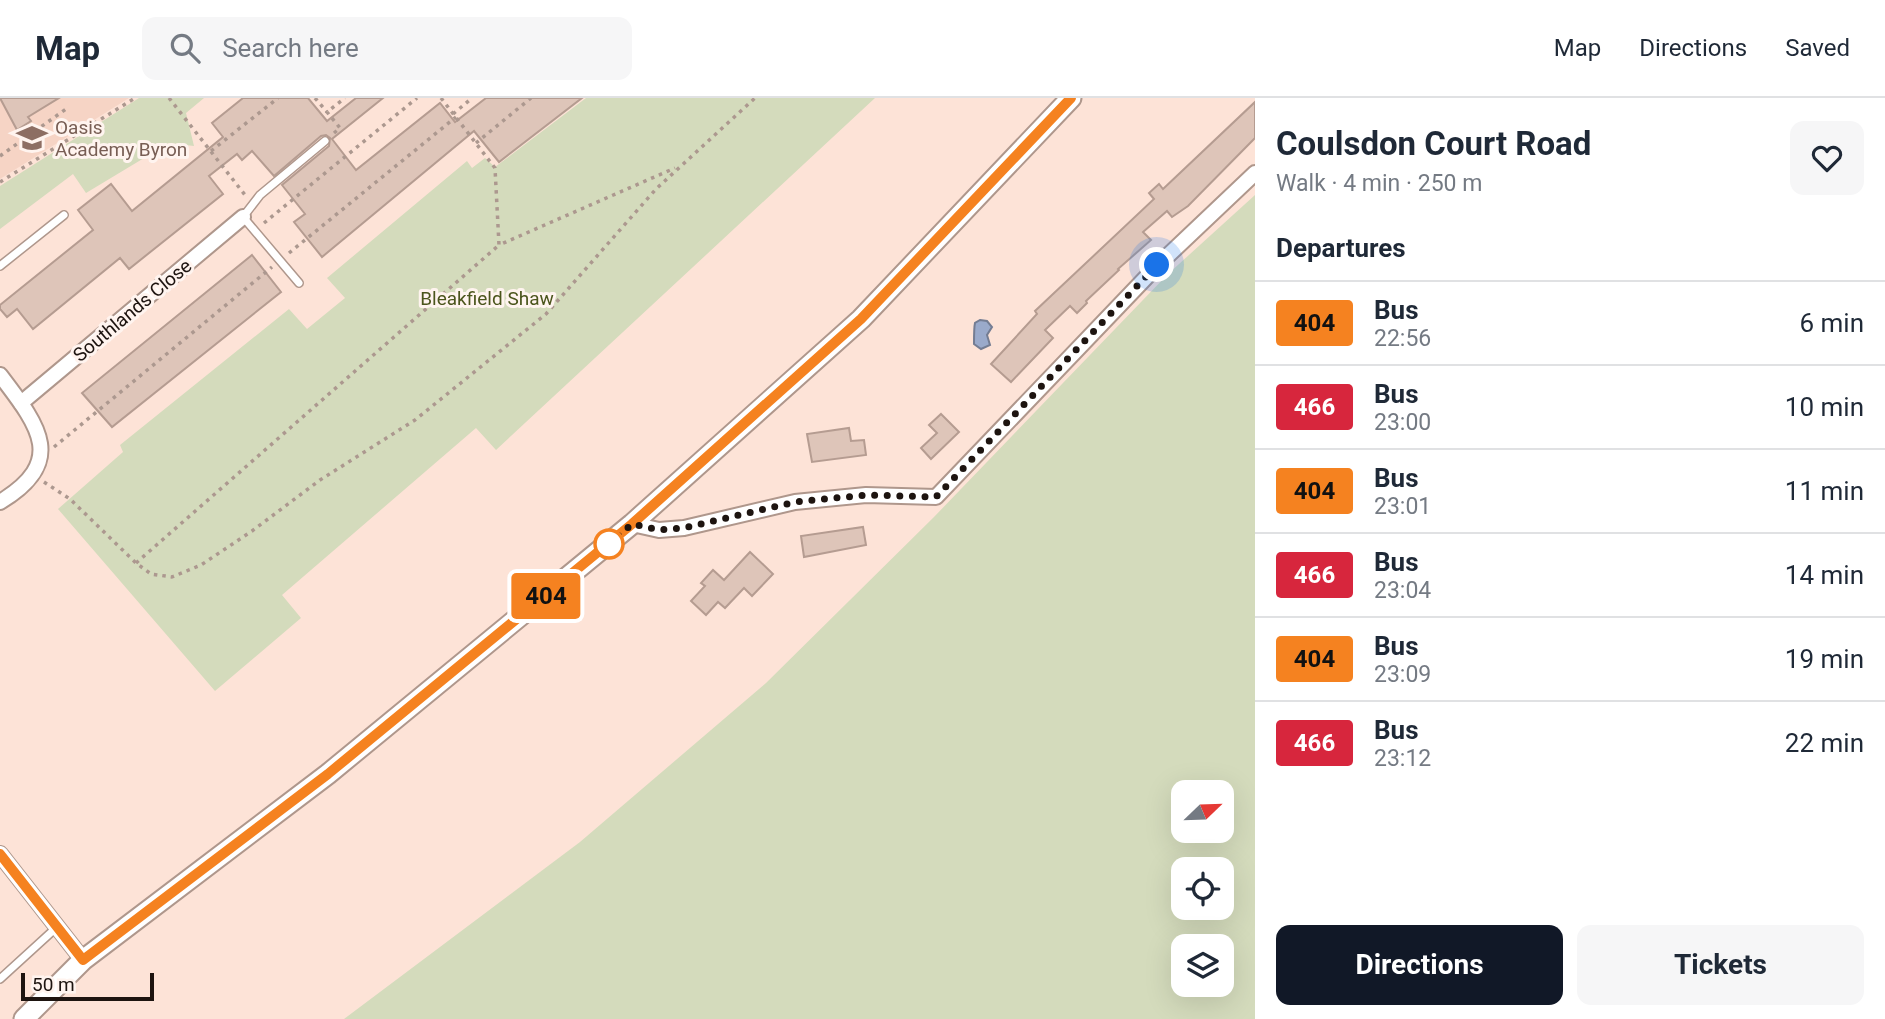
<!DOCTYPE html>
<meta charset="utf-8">
<style>
:root{--surface:#fff;--page:#f6f6f7;--text:#1f2937;--muted:#747a83;--line:#e0e1e3;--accent:#111827}
body{margin:0;font-family:Roboto,sans-serif;background:var(--page);color:var(--text);height:100vh;display:flex;flex-direction:column;font-size:26px;white-space:nowrap}
*{box-sizing:border-box;margin:0}
p{font-size:23px;color:var(--muted)}
.icon{flex:none;width:38px;height:38px;fill:none;stroke:currentColor;stroke-width:2;stroke-linecap:round;stroke-linejoin:round}
.map{position:relative;flex:1;overflow:hidden}
.details{display:flex;flex-direction:column;background:var(--surface);width:630px}
.details>*{flex:none}
.badge{padding:0 14px;border-radius:5px;font-size:24px;line-height:46px}
.needle{width:46px;rotate:67deg}
.fabs{position:absolute;left:1171px;top:682px;display:grid;gap:14px}
.fabs a{display:grid;place-items:center;width:63px;height:63px;border-radius:14px;background:var(--surface);box-shadow:0 7px 28px #0002;font-size:35px}
.scale{position:absolute;left:21px;bottom:18px;width:133px;box-sizing:border-box;padding-left:7px;border:4px solid #1d1410;border-top:0;font-size:19px;line-height:24px;white-space:nowrap;color:#1d1410;-webkit-text-stroke:5px #fff4ef;paint-order:stroke}
.you{position:absolute;width:35px;height:35px;margin:-18px;border:5px solid #fff;border-radius:50%;background:#1a73e8;box-shadow:0 0 0 10px #1a73e833}
.map>.badge{position:absolute;translate:-50% -50%;box-shadow:0 0 0 4px #fff}
h2{padding:0 21px;font-size:26px;line-height:63px}
.round{display:grid;place-items:center;flex:none;width:74px;height:74px;border-radius:14px;background:var(--page)}
.overview{display:flex;align-items:center;justify-content:space-between;height:119px;padding:0 21px}
h1{font-size:33px;font-weight:700;line-height:52px}
.button{display:flex;gap:14px;margin-top:auto;padding:14px 21px}
.button a{flex:1;height:80px;border-radius:14px;background:var(--accent);color:#fff;font-size:28px;font-weight:700;line-height:80px;text-align:center}
.button a+a{background:var(--page);color:var(--text)}
ul{padding:0;list-style:none}
li{display:flex;align-items:center;gap:21px;height:84px;padding:0 21px;border-top:2px solid var(--line)}
li div{flex:1}
li b{display:block;font-size:26px}
li em{font-style:normal}
li .badge{min-width:77px;font-weight:700;text-align:center}
header{display:flex;align-items:center;gap:42px;box-sizing:border-box;height:98px;padding:0 35px;background:var(--surface);border-bottom:2px solid var(--line)}
header strong{font-size:33px}
nav{display:flex;gap:38px;margin-inline-start:auto;font-size:24px}
.search{width:490px;height:63px;background:var(--page);display:flex;align-items:center;gap:18px;box-sizing:border-box;padding:0 24px;border-radius:14px;color:var(--muted);font-size:26px}
main{display:flex;flex:1;min-height:0}
.map>svg:first-child{display:block}
</style>
<header>
<strong>Map</strong>
<div class="search"><svg class="icon" aria-label="search" viewBox="0 0 24 24"><circle cx="10" cy="10" r="6"/><path d="M15 15l6 6"/></svg>Search here</div>
<nav><a>Map</a><a>Directions</a><a>Saved</a></nav>
</header>
<main>
<div class="map">
<svg width="1255" height="921" viewBox="0 0 1255 921">
<rect width="100%" height="100%" fill="#fde3d7"/>
<path fill="#f6d4c5" d="M0 0H129L0 81Z"/>
<g fill="#d4dbbc" fill-rule="evenodd">
<path d="M139 0H204L186 15 194 48 169 45 86 95 73 76 0 131V88Z"/>
<path d="M586 0H875L496 352 476 330 282 497 301 520 215 593 58 411 123 354 120 347 289 211 307 231 345 200 327 180 467 63 472 70 485 60 495 69Z"/>
<path d="M1255 97V921H344L580 744 766 585 934 419 1168 176ZM1183 695H1222V733H1183ZM1183 772H1222V810H1183ZM1183 849H1222V887H1183Z"/>
</g>
<path fill="#9aaacb" stroke="#747d93" stroke-width="2" d="M980 222 987 223 992 229 987 237 990 247 981 251 974 246C974 242 974 229 975 225Z"/>
<g fill="#dec5b9" stroke="#b59c91" stroke-width="2">
<path d="M0 0H59L28 19 31 23 17 32Z"/>
<path d="M243 0H308L327 23 356 0H383L332 41 356 72 440 5 455 24 486 0H582L499 64 474 33 322 159 294 124 305 116 282 87 329 48 330 40 326 37 321 38 274 78 252 53 242 62 237 56 209 78 223 96 129 171 120 160 33 231 17 211 7 219 0 211V207L93 132 78 112 111 86 132 113 223 39 212 25Z"/>
<path d="M1255 4V40L1188 108 1172 119 1167 113 1143 134 1151 142 1118 171 1119 172 1086 203 1087 205 1077 215 1070 208 1045 232 1053 240 1011 284 991 266 1037 216 1035 213 1154 101 1149 95 1159 86 1163 91Z"/>
<path d="M252 157 281 194 112 329 82 295Z"/>
<path d="M941 316 959 334 931 361 921 350 937 335 929 327Z"/>
<path d="M849 330 851 343 864 342 866 357 812 364 807 336Z"/>
<path d="M863 429 866 447 804 459 801 438Z"/>
<path d="M750 454 773 476 752 498 744 490 725 510 718 504 706 517 691 503 705 488 701 485 713 472 724 482Z"/>
</g>
<g fill="none" stroke-linecap="round" stroke-linejoin="round">
<g stroke="#af978c" stroke-width="10">
<g id="lane">
<path d="M0 168 64 117"/>
<path d="M299 185 243 119 260 97 325 43"/>
<path d="M0 881 57 829"/>
</g>
</g>
<g stroke="#af978c" stroke-width="18">
<g id="street">
<path d="M0 277C38 327 68 363 0 404"/>
<path d="M21 305 243 119"/>
<path d="M632 426 659 432 684 430 795 404 866 397 936 399 1158 167 1255 75"/>
<path d="M0 756 83 862"/>
</g>
</g>
<g stroke="#af978c" stroke-width="23">
<path id="secondary" d="M24 921 83 862 328 676 632 426 861 221 1071 0"/>
</g>
<g stroke="#ac988f" stroke-width="3.5" stroke-dasharray="3.5 5" stroke-linecap="butt">
<path d="M169 0 245 97"/>
<path d="M315 0 327 14"/>
<path d="M441 0 495 70 499 147 675 70"/>
<path d="M453 16 472 0"/>
<path d="M334 35 340 30 327 14 345 0"/>
<path d="M476 45 531 0"/>
<path d="M211 53 278 0"/>
<path d="M0 58 66 11"/>
<path d="M0 84 135 0"/>
<path d="M264 125 417 0"/>
<path d="M289 155 456 19"/>
<path d="M54 349 272 169"/>
<path d="M44 384 70 401 136 465 151 476 172 479 201 467 252 433 320 382 415 322 546 216 656 91 755 0"/>
<path d="M136 465 499 147"/>
</g>
<use href="#lane" stroke="#fff" stroke-width="7"/>
<use href="#street" stroke="#fff" stroke-width="14"/>
<use href="#secondary" stroke="#fff" stroke-width="19"/>
</g>
<g fill="none" stroke-linecap="round" stroke-linejoin="round">
<g stroke="#fff" stroke-width="16">
<path id="line" d="M0 756 83 862 328 676 632 426 861 221 1071 0"/>
</g>
<use href="#line" stroke="#f58220" stroke-width="10"/>
<path stroke="#1d1410" stroke-width="7" stroke-dasharray="0 12.6" d="M609 446 632 426 659 432 684 430 795 404 866 397 936 399 1157 167"/>
</g>
<defs>
<g id="school-bare" transform="scale(2.415)"><path d="M0-5L7-2L0 1L-7-2ZM-4 1L0 2.5L4 1V4Q0 6-4 4Z" fill="#8d6e63" stroke="#fff4ef" stroke-width="2.5" paint-order="stroke"/></g>
</defs>
<g fill-rule="evenodd">
<use href="#school-bare" x="32" y="40"/>
</g>
<circle fill="#fff" stroke="#f58220" stroke-width="3.5" cx="609" cy="446" r="14"/>
<g text-anchor="middle" stroke-width="6" stroke-linejoin="round" paint-order="stroke">
<g font-size="19" fill="#785e54" stroke="#fff4ef" text-anchor="start">
<text x="55" y="36">Oasis<tspan x="55" dy="22">Academy Byron</tspan></text>
</g>
<g font-size="19" fill="#4b551c" stroke="#fff4ef">
<text x="487" y="207">Bleakfield Shaw</text>
</g>
<g font-size="19" fill="#1d1410" stroke="#fff4ef">
<text transform="translate(132 212) rotate(-40)" y="7">Southlands Close</text>
</g>
</g>
</svg>
<div class="fabs">
<a><svg class="needle" viewBox="-14 -14 28 28"><path d="M0-13l5 13h-10z" fill="#e53935"/><path d="M0 13l5-13h-10z" fill="#747a83"/></svg></a>
<a><svg class="icon" aria-label="locate" viewBox="0 0 24 24"><circle cx="12" cy="12" r="6"/><path d="M12 2v4M12 18v4M2 12h4M18 12h4"/></svg></a>
<a><svg class="icon" aria-label="layers" viewBox="0 0 24 24"><path d="M12 4l9 5-9 5-9-5zM3 14l9 5 9-5"/></svg></a>
</div>
<div class="scale">50 m</div>
<div class="you" style="left:1157px;top:167px"></div>
<b class="badge" style="left:546px;top:498px;background:#f58220;color:#111">404</b>
</div>
<section class="details">
<div class="overview"><div><h1>Coulsdon Court Road</h1><p>Walk · 4 min · 250 m</p></div><a class="round"><svg class="icon" aria-label="heart" viewBox="0 0 24 24"><path d="M12 20l-8-8c-3-5 5-10 8-4 3-6 11-1 8 4z"/></svg></a></div>
<h2>Departures</h2>
<ul>
<li><span class="badge" style="background:#f58220;color:#111">404</span><div><b>Bus</b><p>22:56</p></div><em>6 min</em></li>
<li><span class="badge" style="background:#d7263d;color:#fff">466</span><div><b>Bus</b><p>23:00</p></div><em>10 min</em></li>
<li><span class="badge" style="background:#f58220;color:#111">404</span><div><b>Bus</b><p>23:01</p></div><em>11 min</em></li>
<li><span class="badge" style="background:#d7263d;color:#fff">466</span><div><b>Bus</b><p>23:04</p></div><em>14 min</em></li>
<li><span class="badge" style="background:#f58220;color:#111">404</span><div><b>Bus</b><p>23:09</p></div><em>19 min</em></li>
<li><span class="badge" style="background:#d7263d;color:#fff">466</span><div><b>Bus</b><p>23:12</p></div><em>22 min</em></li>
</ul>
<div class="button"><a>Directions</a><a>Tickets</a></div>
</section>
</main>
